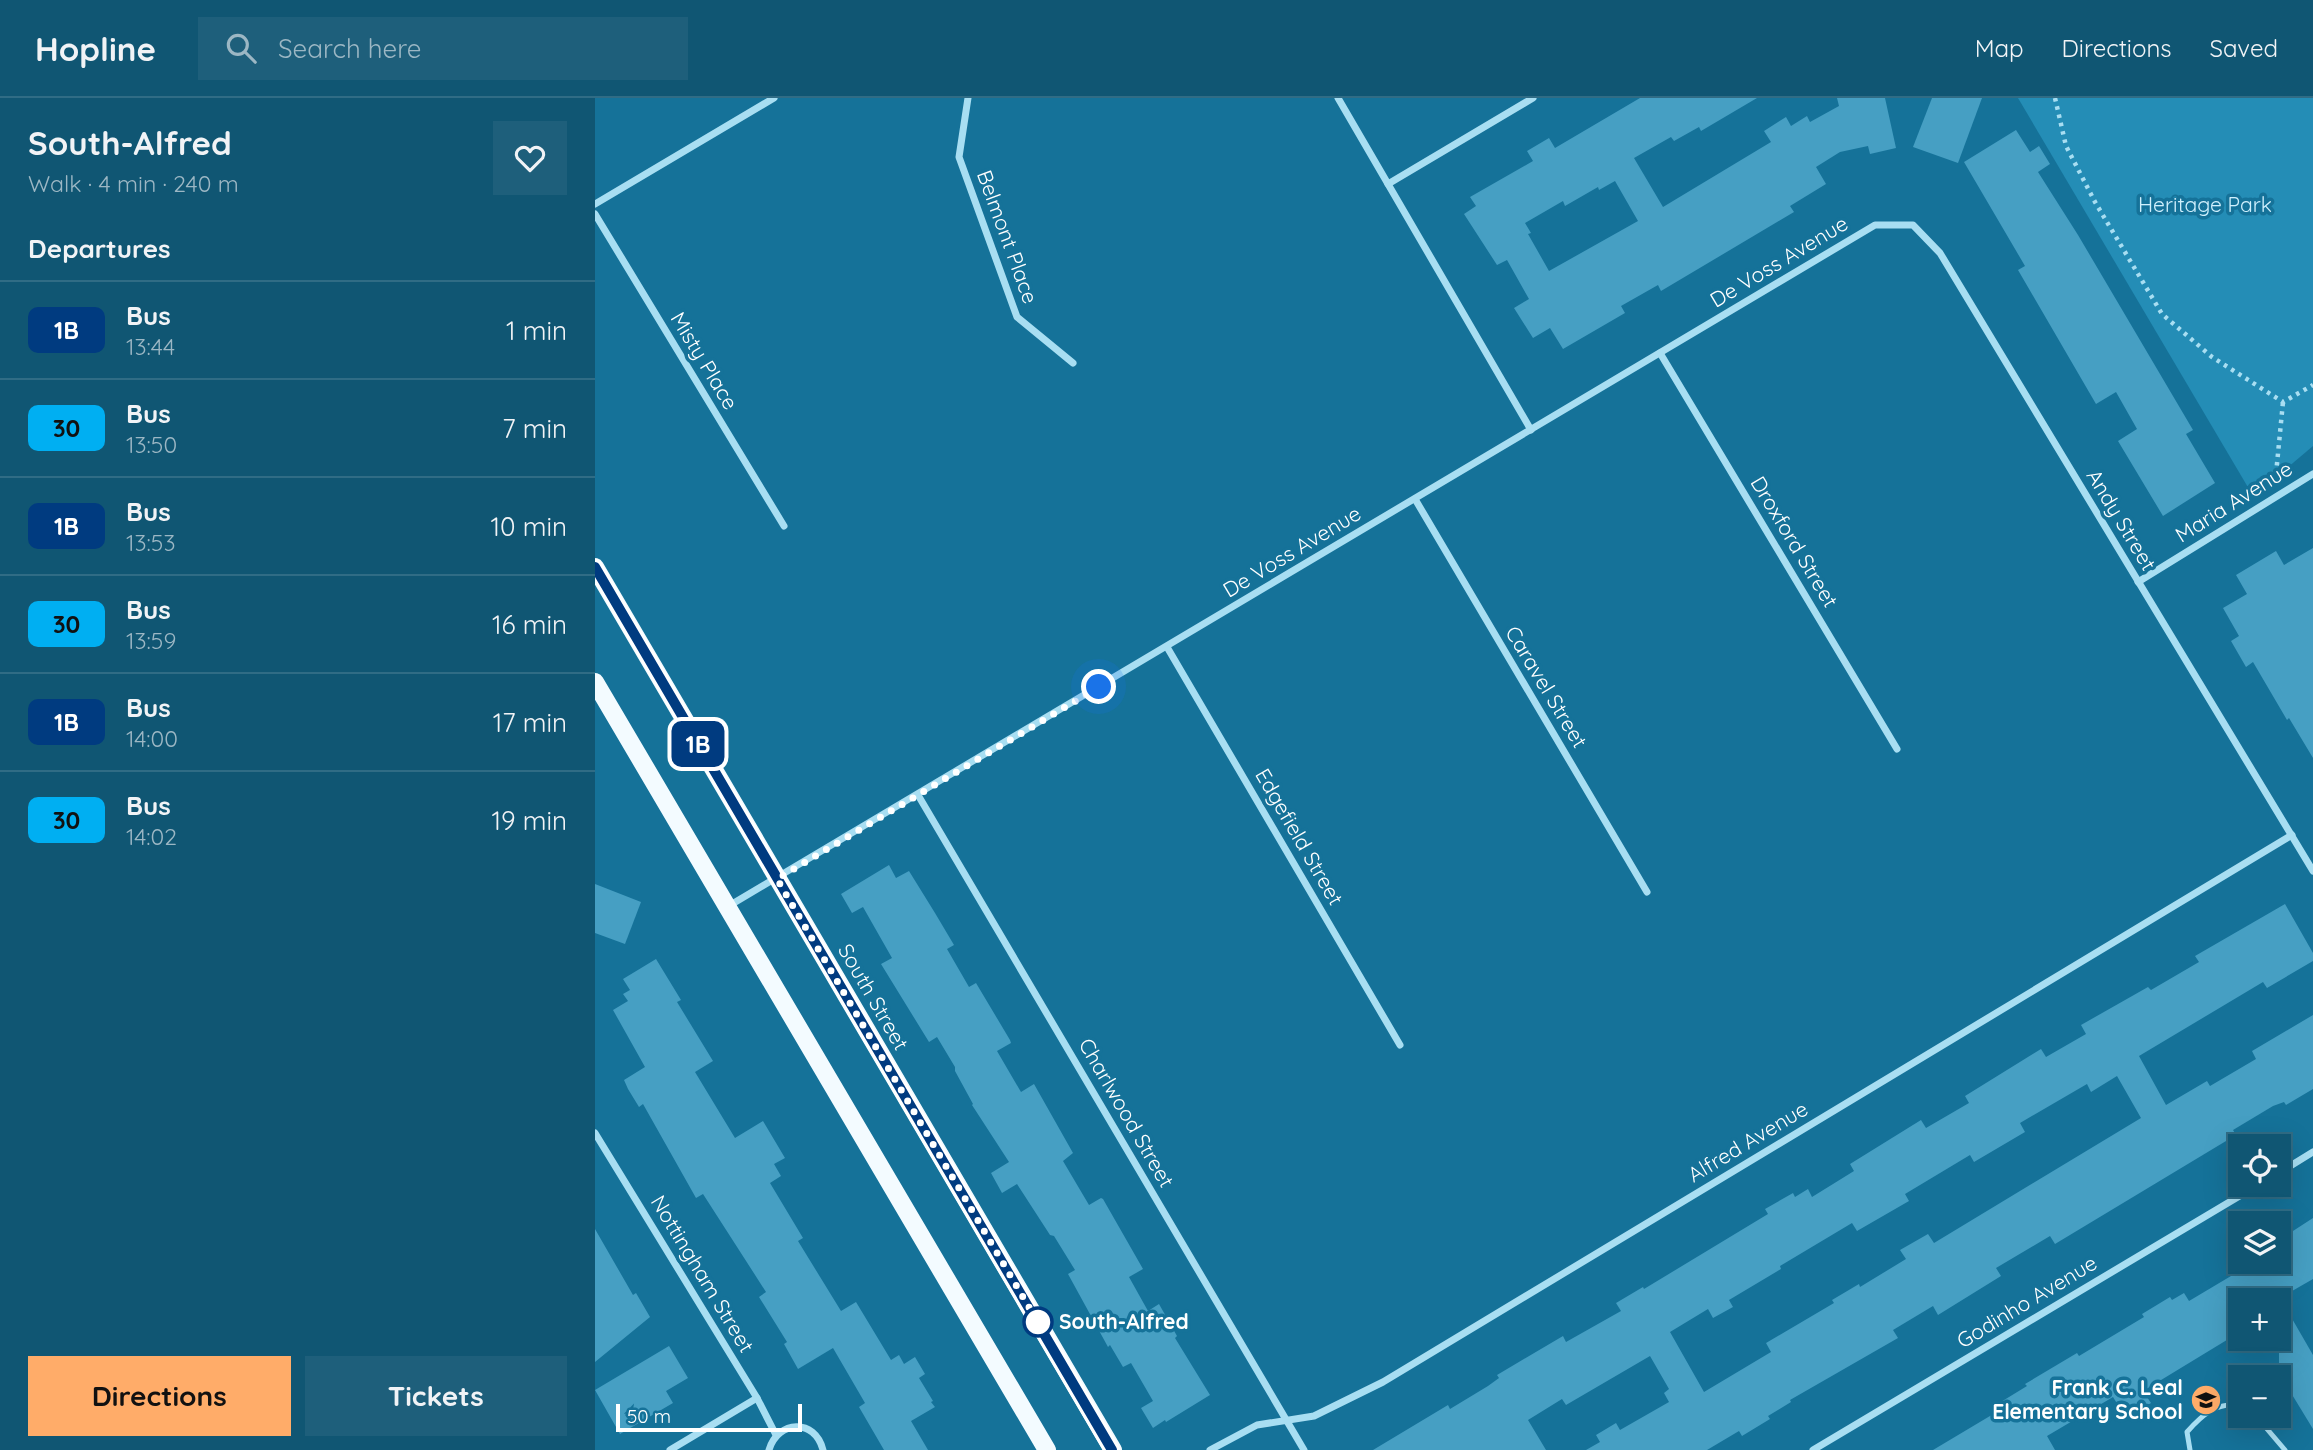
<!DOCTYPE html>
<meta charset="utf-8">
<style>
:root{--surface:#105673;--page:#1e5f7b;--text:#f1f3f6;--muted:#9cb7c4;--line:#306c85;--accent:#ffac69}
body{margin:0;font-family:Quicksand,sans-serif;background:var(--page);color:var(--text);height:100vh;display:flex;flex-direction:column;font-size:26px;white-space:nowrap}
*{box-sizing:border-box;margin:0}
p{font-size:23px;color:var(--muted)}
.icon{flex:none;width:38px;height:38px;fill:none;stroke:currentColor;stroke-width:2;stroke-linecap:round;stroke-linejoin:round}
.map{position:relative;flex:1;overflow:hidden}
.sheet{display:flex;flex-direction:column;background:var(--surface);width:595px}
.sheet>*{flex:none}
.badge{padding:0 14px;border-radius:10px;font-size:24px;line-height:46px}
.buttons{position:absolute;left:1633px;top:1036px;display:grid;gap:14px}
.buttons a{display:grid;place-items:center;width:63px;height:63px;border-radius:0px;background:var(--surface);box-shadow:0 7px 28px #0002,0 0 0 2px var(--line);font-size:35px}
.scale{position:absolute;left:21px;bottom:18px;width:186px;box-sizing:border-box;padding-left:7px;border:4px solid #fff;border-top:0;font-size:19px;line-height:24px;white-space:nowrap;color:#fff;-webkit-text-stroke:5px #157299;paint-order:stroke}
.you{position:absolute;width:35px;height:35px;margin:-18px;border:5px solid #fff;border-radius:50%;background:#1a73e8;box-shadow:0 0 0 10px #1a73e833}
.map>.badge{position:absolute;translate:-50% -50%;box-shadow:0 0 0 4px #fff}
h2{padding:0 28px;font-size:26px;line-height:63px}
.round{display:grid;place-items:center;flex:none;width:74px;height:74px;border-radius:0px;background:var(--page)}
.head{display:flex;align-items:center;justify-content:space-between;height:119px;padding:0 28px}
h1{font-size:33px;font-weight:700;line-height:52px}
.cta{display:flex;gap:14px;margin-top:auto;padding:14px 28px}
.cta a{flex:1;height:80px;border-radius:0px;background:var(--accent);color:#111;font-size:28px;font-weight:700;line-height:80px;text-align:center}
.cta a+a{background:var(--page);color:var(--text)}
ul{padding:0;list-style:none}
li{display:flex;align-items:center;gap:21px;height:98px;padding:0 28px;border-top:2px solid var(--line)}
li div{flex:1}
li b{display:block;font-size:26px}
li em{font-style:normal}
li .badge{min-width:77px;font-weight:700;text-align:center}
header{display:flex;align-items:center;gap:42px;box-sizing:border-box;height:98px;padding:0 35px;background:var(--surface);border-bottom:2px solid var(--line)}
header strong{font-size:33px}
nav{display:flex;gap:38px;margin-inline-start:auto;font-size:24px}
.search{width:490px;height:63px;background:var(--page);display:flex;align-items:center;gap:18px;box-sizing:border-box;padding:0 24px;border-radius:0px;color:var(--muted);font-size:26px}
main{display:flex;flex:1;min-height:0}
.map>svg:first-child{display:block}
</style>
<header>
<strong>Hopline</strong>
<div class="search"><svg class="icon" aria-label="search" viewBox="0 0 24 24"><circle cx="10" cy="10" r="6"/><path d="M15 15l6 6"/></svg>Search here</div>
<nav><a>Map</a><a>Directions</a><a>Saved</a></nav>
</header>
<main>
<section class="sheet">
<div class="head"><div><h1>South-Alfred</h1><p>Walk · 4 min · 240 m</p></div><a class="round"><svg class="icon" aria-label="heart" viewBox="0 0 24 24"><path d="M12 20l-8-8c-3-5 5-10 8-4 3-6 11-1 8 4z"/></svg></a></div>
<h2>Departures</h2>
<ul>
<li><span class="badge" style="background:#003b80;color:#fff">1B</span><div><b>Bus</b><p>13:44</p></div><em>1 min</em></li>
<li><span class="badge" style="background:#00aff2;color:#111">30</span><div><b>Bus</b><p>13:50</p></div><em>7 min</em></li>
<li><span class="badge" style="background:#003b80;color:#fff">1B</span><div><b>Bus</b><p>13:53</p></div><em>10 min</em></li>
<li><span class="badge" style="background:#00aff2;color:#111">30</span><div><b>Bus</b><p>13:59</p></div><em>16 min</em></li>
<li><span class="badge" style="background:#003b80;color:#fff">1B</span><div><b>Bus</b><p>14:00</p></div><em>17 min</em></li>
<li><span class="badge" style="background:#00aff2;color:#111">30</span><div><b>Bus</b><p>14:02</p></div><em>19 min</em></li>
</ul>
<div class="cta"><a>Directions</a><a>Tickets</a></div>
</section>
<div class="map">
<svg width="1718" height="1352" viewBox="0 0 1718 1352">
<rect width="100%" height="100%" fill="#157299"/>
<path fill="#248db6" d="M1423 0H1718V348L1692 370 1654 391Z"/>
<g fill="#469fc3" fill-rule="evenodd">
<path d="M1045 0H1162L1106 33 1104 29 1079 43 1076 39 1039 60 1068 109 1176 44 1169 33 1191 19 1196 28 1212 18 1215 24 1244 8 1242 0H1290L1301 50 1275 56 1273 48 1245 54 1221 69 1231 86 1195 108 1199 114 1066 193 1063 187 1026 208 1030 215 968 251 955 230 938 240 919 210 934 201 912 162 902 167 869 116 881 108 875 99 938 63 932 53 954 40 960 50ZM1020 83 1043 123 954 173 933 136 936 135 930 125 968 103 970 108 1003 89 1004 92Z"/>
<path d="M1337 0H1387L1363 65 1318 49Z"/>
<path d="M1421 32 1435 54 1444 48 1455 66 1443 74 1483 137 1598 332 1591 336 1620 385 1568 418 1523 343 1542 331 1521 294 1501 306 1423 172 1430 168 1369 64Z"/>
<path d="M1718 450V660L1694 620 1692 622 1658 564 1651 569 1636 543 1644 538 1628 510 1652 496 1641 477 1681 453 1689 467Z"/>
<path d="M294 767 301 780 314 773 340 815 359 847 352 851 374 889 381 885 415 942 416 945 402 953 426 994 439 986 478 1055 468 1063 494 1107 506 1100 508 1101 548 1171 534 1179 553 1213 564 1206 582 1238 580 1240 615 1297 571 1324 570 1322 558 1330 546 1310 558 1303 536 1265 528 1269 515 1247 513 1249 473 1176 480 1172 459 1138 455 1137 422 1086 407 1095 396 1075 414 1064 377 1007 378 1006 360 973V969L342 939 334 944 286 866 297 860 268 809 257 815 246 796Z"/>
<path d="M0 786 46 804 30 846 0 835Z"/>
<path d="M1690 806 1718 855V863L1672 890 1668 884 1544 958 1571 1007 1612 983 1615 988 1661 961 1657 953 1718 917V991L1691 1007 1689 1004 1678 1008 1638 1032 1641 1037 1460 1146 1455 1138 1401 1170 1406 1178 1343 1217 1338 1208 1298 1232 1303 1240 1195 1302 1196 1304 1173 1318 1175 1321 1147 1338 1144 1333 1112 1352H991L1005 1344 1001 1337 1021 1325 1025 1332 1074 1304 1069 1295 1074 1291 1055 1258 971 1307 967 1301 933 1322 951 1352H778L853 1307 855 1311 893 1288 904 1280 902 1277 968 1238 971 1244 1026 1213 1021 1205 1048 1189 1049 1191 1173 1116 1170 1111 1198 1095 1200 1099 1213 1091 1217 1099 1259 1073 1255 1066 1326 1022 1331 1030 1374 1005 1370 998 1446 951 1451 959 1491 936 1486 927 1553 889 1556 892 1604 864 1600 858ZM1522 978 1546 1020 1339 1145 1333 1136 1305 1152 1311 1161 1265 1189 1264 1186 1237 1202 1239 1205 1171 1245 1176 1254 1109 1294 1075 1234 1113 1211 1118 1220 1138 1209 1134 1202 1186 1171 1185 1168 1257 1125 1262 1133 1314 1103 1310 1096 1375 1057 1379 1064 1430 1034 1425 1025 1492 986 1496 994Z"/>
<path d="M61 861 86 902 82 904 118 963 100 974 140 1040 168 1023 190 1060 179 1066 186 1078 175 1085 208 1140 203 1143 246 1213 261 1204 296 1262 304 1257 309 1266 320 1259 330 1276 324 1280 338 1303 336 1304 340 1309 316 1323 333 1352H289L264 1309 270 1305 238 1250 203 1271 189 1246 192 1244 164 1199 171 1194 108 1096 101 1100 48 1006 44 1009 33 991 29 982 50 969 18 912 33 903 28 896 35 892 28 881Z"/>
<path d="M1718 1120V1181L1685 1200 1718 1257V1331L1693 1290 1697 1288 1684 1265V1200L1645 1202V1234L1548 1293 1556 1305 1531 1320 1518 1299 1452 1338 1460 1352H1338L1400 1315 1396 1310 1432 1288 1430 1286 1482 1255 1484 1258 1549 1219 1547 1216 1575 1199 1577 1202 1589 1195 1594 1203 1636 1178 1632 1170 1642 1164H1684V1142Z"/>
<path d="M0 1131 38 1197 41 1195 55 1219 0 1264Z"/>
<path d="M74 1248 93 1280 71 1293 78 1305 25 1336 0 1292Z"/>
</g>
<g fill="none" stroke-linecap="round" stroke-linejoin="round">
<g stroke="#a8def2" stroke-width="4.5" stroke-dasharray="3.5 5" stroke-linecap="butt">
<path d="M1460 0 1471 48 1500 104 1567 216 1617 259 1688 304 1718 287"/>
<path d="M1681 376 1688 304"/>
</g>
<g stroke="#a8def2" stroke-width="5">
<path d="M1661 1318 1690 1352"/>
<path d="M1595 1352 1592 1334C1606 1318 1622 1303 1645 1308"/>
</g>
<g stroke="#a8def2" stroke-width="7">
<path d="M373 0 364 59 422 219 478 265"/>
<path d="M743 0 936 332"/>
<path d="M793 86 938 0"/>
<path d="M0 106 179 0"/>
<path d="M0 116 189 428"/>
<path d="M1065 255 1302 651"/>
<path d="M820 401 1052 794"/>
<path d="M1543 484 1718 376"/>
<path d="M572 549 805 947"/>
<path d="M323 697 709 1352"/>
<path d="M132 809 1280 127H1318L1345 155 1718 773"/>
<path d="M0 1035 162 1300 181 1337"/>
<path d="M1684 1075 1718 1054"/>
<path d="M75 1352 162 1300"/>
<path d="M174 1352C183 1322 220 1320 228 1352"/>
<path d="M615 1352 662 1327 719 1318 788 1284 1697 737"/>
<path d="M1218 1352 1663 1087"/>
</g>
<g stroke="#f3fbff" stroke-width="18">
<path d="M0 469 518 1352"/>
<path d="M0 584 452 1352"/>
</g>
</g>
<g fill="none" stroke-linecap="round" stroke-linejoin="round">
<g stroke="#fff" stroke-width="16">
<path id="line" d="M0 469 517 1352"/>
</g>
<use href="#line" stroke="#003b80" stroke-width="10"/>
<path stroke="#fff" stroke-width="7" stroke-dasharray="0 12.6" d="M443 1224 448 1233 182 781 504 589"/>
</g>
<defs>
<g id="school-disc" transform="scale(1.575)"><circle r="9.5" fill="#ffac69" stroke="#157299"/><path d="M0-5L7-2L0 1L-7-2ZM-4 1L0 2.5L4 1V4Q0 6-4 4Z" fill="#111"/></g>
</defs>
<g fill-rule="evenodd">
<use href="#school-disc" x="1611" y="1302"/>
</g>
<circle fill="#fff" stroke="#003b80" stroke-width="3.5" cx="443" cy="1224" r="14"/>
<g text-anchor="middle" stroke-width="7" stroke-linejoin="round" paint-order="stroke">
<g font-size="21" fill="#d0f0fd" stroke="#157299">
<text x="1610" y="114">Heritage Park</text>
</g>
<g font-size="21" fill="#fff" stroke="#157299">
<text transform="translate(412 139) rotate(70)" y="7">Belmont Place</text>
<text transform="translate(1184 164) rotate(-31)" y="7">De Voss Avenue</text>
<text transform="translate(109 263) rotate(59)" y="7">Misty Place</text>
<text transform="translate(1639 404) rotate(-32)" y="7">Maria Avenue</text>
<text transform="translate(1526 422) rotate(59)" y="7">Andy Street</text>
<text transform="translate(1199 444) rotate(59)" y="7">Droxford Street</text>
<text transform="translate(697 454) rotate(-31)" y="7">De Voss Avenue</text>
<text transform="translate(951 589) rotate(59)" y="7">Caravel Street</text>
<text transform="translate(704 739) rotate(60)" y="7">Edgefield Street</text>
<text transform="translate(278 899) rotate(60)" y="7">South Street</text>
<text transform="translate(531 1015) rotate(60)" y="7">Charlwood Street</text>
<text transform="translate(1153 1044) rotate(-31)" y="7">Alfred Avenue</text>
<text transform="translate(107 1176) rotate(59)" y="7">Nottingham Street</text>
<text transform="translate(1432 1204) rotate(-31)" y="7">Godinho Avenue</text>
</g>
<g font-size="21" font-weight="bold" fill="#fff" stroke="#157299" text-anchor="start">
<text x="464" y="1231">South-Alfred</text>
</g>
<g font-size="21" font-weight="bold" fill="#fff" stroke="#157299" text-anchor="end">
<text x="1588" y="1297">Frank C. Leal<tspan x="1588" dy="24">Elementary School</tspan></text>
</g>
</g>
</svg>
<div class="buttons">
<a><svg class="icon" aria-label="locate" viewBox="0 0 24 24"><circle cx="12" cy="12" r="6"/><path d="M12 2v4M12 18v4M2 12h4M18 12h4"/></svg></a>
<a><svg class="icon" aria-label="layers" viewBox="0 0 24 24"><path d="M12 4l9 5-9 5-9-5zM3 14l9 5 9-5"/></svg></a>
<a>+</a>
<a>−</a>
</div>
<div class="scale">50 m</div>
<div class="you" style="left:504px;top:589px"></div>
<b class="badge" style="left:103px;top:646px;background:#003b80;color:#fff">1B</b>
</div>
</main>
